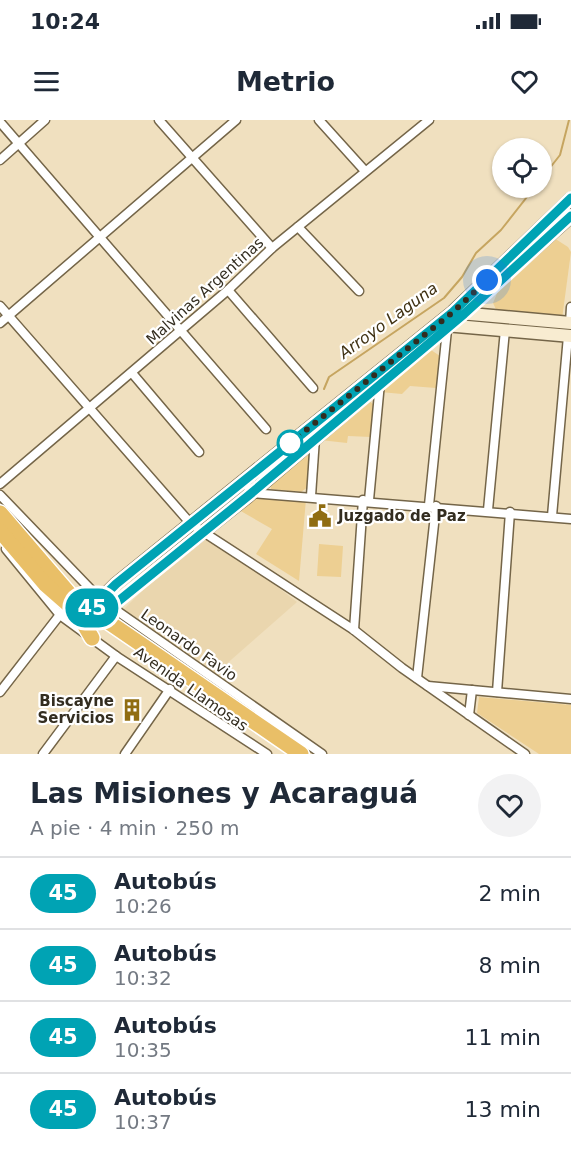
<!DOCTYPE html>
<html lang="es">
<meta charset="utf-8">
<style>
:root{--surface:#fff;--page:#f2f2f3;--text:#1f2937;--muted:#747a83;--line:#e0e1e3}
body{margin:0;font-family:"DejaVu Sans",sans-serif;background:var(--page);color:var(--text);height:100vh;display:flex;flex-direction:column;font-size:22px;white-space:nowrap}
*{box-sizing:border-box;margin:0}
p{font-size:20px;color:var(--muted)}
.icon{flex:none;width:33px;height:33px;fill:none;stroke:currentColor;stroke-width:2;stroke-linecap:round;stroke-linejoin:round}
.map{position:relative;height:634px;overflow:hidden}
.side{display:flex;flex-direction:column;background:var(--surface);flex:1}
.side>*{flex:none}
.badge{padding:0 12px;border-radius:20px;font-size:21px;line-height:39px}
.buttons{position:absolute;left:492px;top:18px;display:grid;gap:12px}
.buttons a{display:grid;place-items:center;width:60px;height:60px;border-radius:50%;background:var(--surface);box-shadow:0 2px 4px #0004;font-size:30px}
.you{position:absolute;width:30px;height:30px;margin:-15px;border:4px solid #fff;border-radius:50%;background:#1a73e8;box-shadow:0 0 0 9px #1a73e833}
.map>.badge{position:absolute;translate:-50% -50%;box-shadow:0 0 0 3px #fff}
.round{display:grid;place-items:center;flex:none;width:63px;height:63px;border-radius:32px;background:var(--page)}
.headline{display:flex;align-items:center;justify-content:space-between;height:102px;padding:0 30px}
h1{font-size:28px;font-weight:800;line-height:45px}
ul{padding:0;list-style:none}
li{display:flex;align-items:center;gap:18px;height:72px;padding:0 30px;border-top:2px solid var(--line)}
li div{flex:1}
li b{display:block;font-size:22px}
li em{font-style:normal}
li .badge{min-width:66px;font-weight:700;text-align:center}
.status{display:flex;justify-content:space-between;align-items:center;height:42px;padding:0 30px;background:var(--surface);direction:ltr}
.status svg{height:16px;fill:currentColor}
header{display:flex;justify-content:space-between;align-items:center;height:78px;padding:0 30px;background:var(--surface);font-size:27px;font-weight:800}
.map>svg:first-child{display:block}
</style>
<div class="status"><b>10:24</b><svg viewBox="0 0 49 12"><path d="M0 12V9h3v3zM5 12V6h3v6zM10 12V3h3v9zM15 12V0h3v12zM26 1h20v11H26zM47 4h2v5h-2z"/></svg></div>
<header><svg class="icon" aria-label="menu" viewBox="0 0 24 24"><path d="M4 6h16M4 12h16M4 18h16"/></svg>Metrio<svg class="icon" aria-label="heart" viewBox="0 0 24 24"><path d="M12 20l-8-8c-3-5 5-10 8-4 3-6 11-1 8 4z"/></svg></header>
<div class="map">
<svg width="571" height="634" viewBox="0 0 571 634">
<rect width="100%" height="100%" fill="#f0e0bf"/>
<path fill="#ead6ae" d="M203 410 297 482 215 554 123 490Z"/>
<g fill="#edcf92">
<path d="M554 118 568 127 571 132 562 199 499 196 493 183 498 171Z"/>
<path d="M431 230 440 236 436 268 410 266 402 274 380 272Z"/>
<path d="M369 281 373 284 371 317 348 316 347 323 320 320Z"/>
<path d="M307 333 311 337 308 367 301 372 271 369 270 363Z"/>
<path d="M254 375 306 379 299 461 256 434 272 409 239 390Z"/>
<path d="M319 424 343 426 341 457 317 456Z"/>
<path d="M479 577 571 585V634H539L477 593Z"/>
</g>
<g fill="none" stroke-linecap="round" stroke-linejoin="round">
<g stroke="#c6a560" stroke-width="2">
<path d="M542 58 560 35 569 0"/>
<path d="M324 269 329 257 444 178 462 157 476 133 501 110 534 68"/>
</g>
<g stroke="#746548" stroke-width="11">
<g id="street">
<path d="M159 0 272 128"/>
<path d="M319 0 365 51"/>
<path d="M0 2 266 309"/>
<path d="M0 40 45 0"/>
<path d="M298 107 359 171"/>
<path d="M228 170 313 268"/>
<path d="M0 186 191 404 354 510 402 548 525 634"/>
<path d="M0 203 236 0"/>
<path d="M570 203 571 187"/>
<path d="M132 253 199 332"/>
<path d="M244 362 252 373 571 399"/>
<path d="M0 364 228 170 272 128 429 0"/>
<path d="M0 375 100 479 322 634"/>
<path d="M311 376 315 318"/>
<path d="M369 380 380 263"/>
<path d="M429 385 448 200"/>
<path d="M488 390 505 210"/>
<path d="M552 396 568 216"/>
<path d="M6 429 60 495 116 536 267 634"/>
<path d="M354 510 363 380"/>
<path d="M417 558 436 386"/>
<path d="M428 566 571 579"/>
<path d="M0 572 62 492"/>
<path d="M497 572 510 392"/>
<path d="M469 595 472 570"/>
<path d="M43 634 116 536"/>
<path d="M125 634 170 569"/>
</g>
</g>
<g stroke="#746548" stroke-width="15">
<g id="secondary">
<path d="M459 193 571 203"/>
<path d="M451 203 571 96"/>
<path d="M445 205 571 216"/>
<path d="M85 495 116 464 453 192 571 79"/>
<path d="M93 503 109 486 248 376 426 224"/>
</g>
</g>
<g stroke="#fff" stroke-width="18">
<g id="highway">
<path d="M0 393 72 477 301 634"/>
<path d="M0 411 45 464 69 485"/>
<path d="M84 496 85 506 92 518"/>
</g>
</g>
<use href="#street" stroke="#fff" stroke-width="8"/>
<use href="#secondary" stroke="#f8ecd1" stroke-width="12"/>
<use href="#highway" stroke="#e9bf67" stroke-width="15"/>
</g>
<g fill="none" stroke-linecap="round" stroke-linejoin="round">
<g stroke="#fff" stroke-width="14">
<path id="line" d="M571 78 453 192 116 464 91 489 100 496 248 376 464 194 571 96"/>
</g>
<use href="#line" stroke="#00a3b4" stroke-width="9"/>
<path stroke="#332d20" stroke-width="6" stroke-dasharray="0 10.8" d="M290 323 453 192 487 160"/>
</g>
<defs>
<g id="civic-bare" transform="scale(1.8)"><path d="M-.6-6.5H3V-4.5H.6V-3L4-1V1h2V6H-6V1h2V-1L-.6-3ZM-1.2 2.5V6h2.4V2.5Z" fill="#906d12" stroke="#fff" stroke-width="2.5" paint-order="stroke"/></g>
<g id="building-bare" transform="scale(1.8)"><path d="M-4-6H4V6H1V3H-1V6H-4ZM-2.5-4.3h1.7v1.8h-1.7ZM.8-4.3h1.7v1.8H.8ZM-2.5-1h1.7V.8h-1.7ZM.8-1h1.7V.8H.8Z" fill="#906d12" stroke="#fff" stroke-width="2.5" paint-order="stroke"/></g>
</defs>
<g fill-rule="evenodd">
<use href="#civic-bare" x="320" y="396"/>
<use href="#building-bare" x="132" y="590"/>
</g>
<circle fill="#fff" stroke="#00a3b4" stroke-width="3" cx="290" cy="323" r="12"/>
<g text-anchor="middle" stroke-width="4.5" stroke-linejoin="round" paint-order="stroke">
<g font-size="15" fill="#332d20" stroke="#fff">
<text transform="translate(205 171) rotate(-42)" y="5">Malvinas Argentinas</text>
<text transform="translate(189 525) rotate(35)" y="5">Leonardo Favio</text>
<text transform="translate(191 569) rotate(35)" y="5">Avenida Llamosas</text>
</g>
<g font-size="15" font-weight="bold" fill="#332d20" stroke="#fff" text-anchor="start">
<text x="338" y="401">Juzgado de Paz</text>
<text x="114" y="586" text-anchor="end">Biscayne<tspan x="114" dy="17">Servicios</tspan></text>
</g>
<g font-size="16" font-style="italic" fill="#3f3112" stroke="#fff">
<text transform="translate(388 200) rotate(-36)" y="6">Arroyo Laguna</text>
</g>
</g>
</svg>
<div class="buttons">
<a><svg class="icon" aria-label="locate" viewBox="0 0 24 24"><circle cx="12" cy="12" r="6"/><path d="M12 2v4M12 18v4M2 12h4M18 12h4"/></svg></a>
</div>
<div class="you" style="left:487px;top:160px"></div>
<b class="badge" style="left:92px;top:488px;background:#00a3b4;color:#fff">45</b>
</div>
<section class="side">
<div class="headline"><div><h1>Las Misiones y Acaraguá</h1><p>A pie · 4 min · 250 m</p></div><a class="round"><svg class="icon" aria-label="heart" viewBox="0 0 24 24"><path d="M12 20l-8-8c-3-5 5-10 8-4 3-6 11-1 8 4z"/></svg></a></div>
<ul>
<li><span class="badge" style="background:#00a3b4;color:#fff">45</span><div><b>Autobús</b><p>10:26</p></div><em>2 min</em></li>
<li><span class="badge" style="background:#00a3b4;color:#fff">45</span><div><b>Autobús</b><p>10:32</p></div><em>8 min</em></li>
<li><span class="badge" style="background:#00a3b4;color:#fff">45</span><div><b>Autobús</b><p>10:35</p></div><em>11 min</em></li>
<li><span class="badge" style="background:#00a3b4;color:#fff">45</span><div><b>Autobús</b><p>10:37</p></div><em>13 min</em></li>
</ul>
</section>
